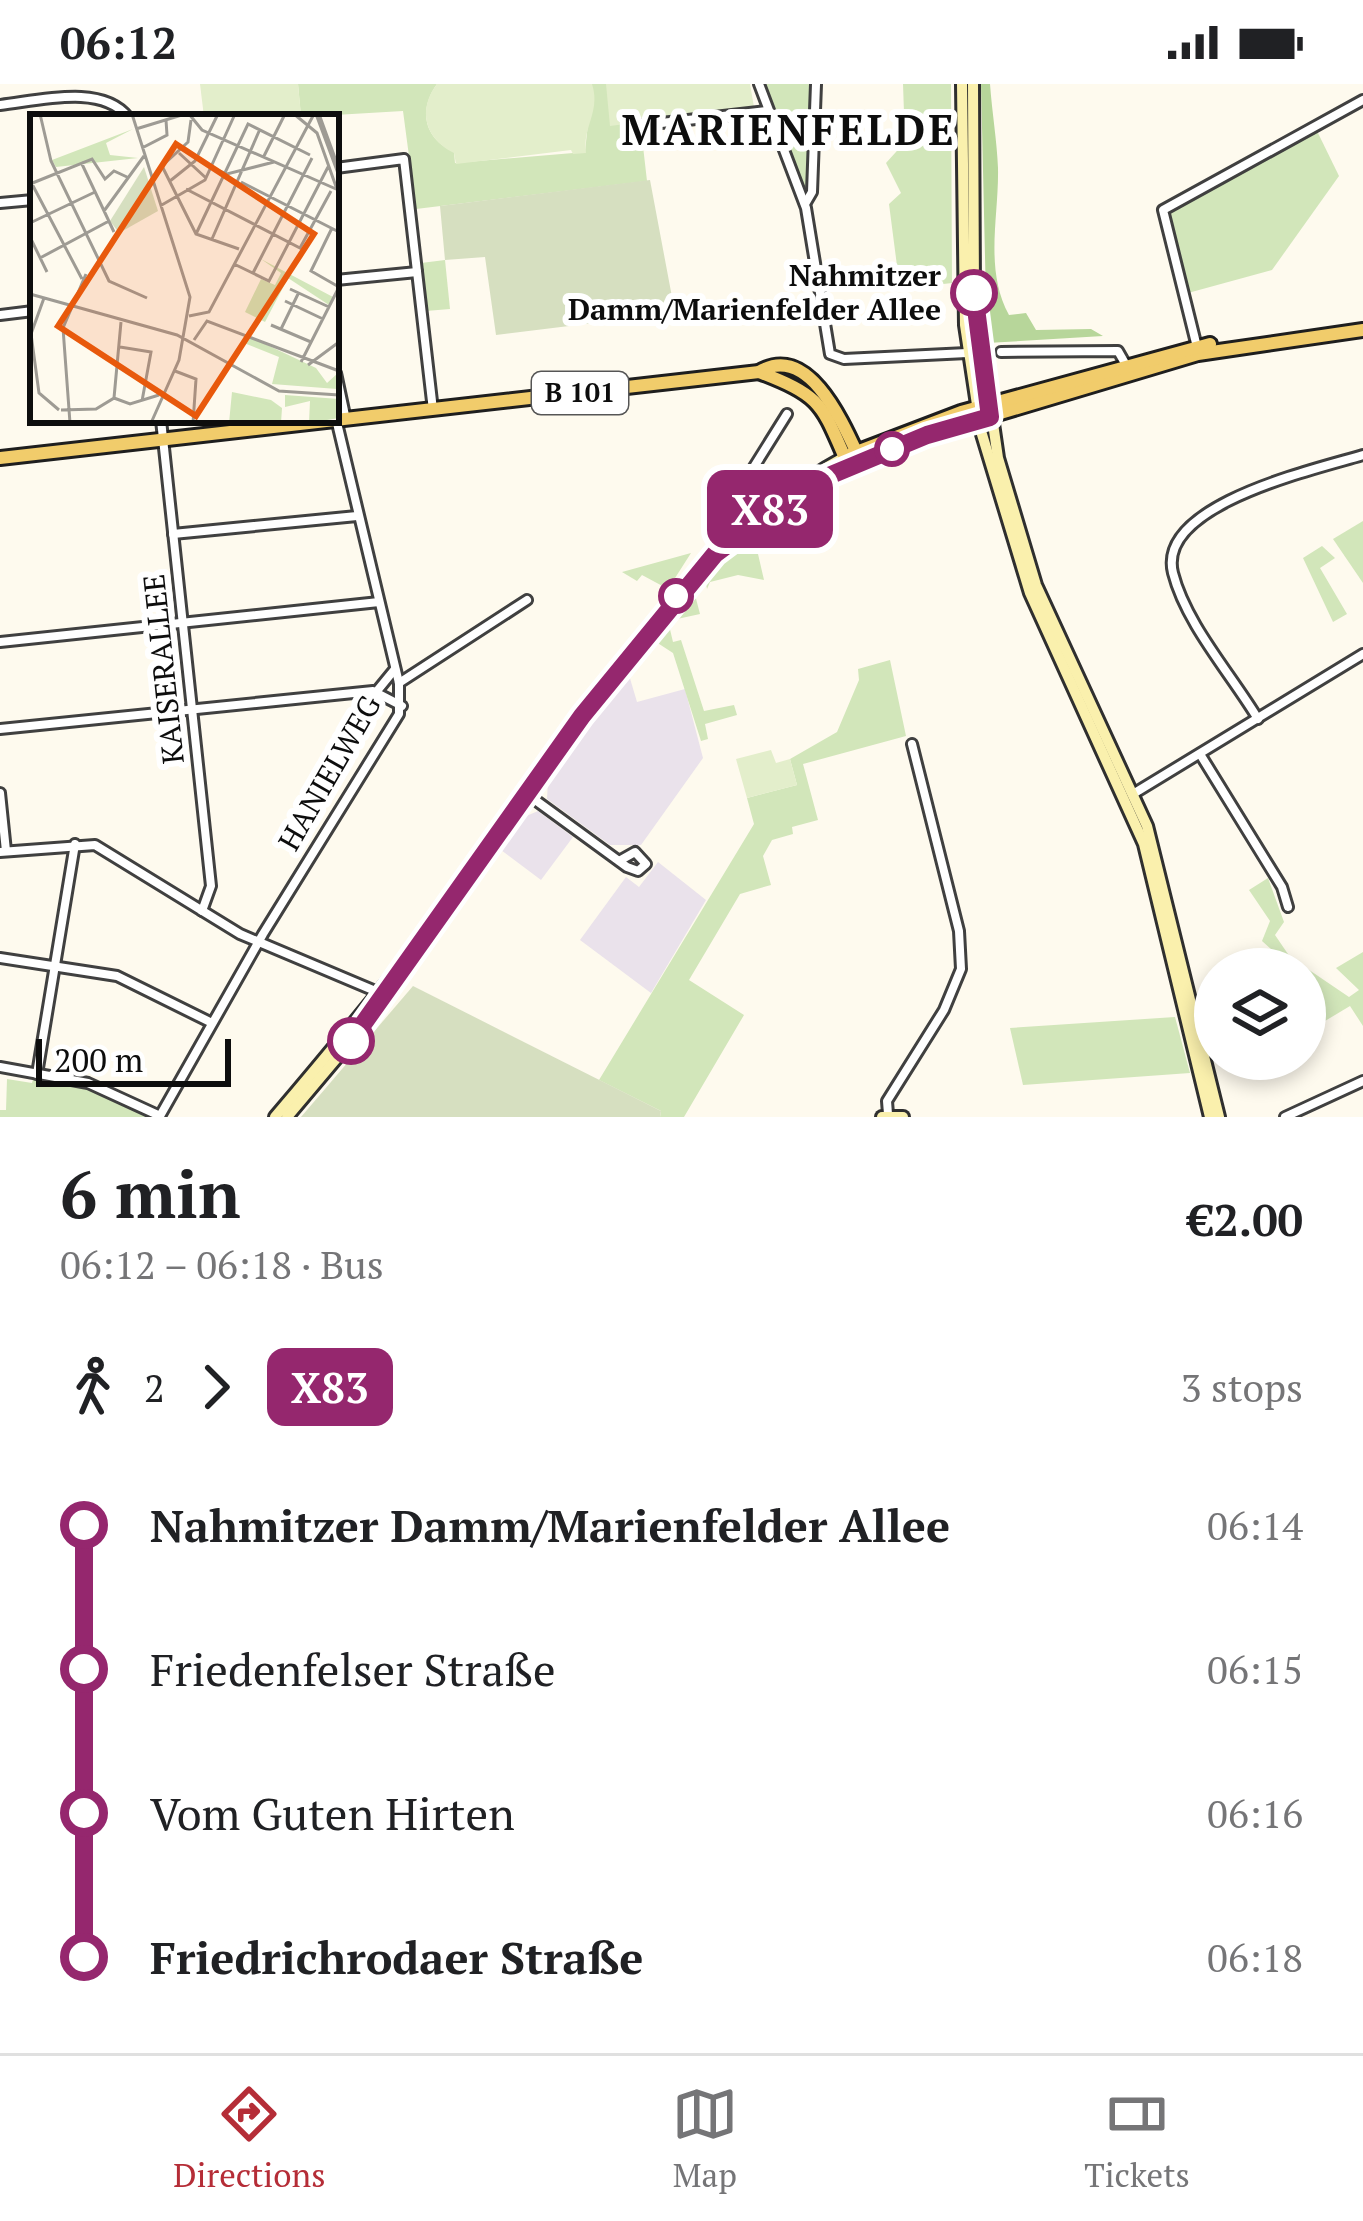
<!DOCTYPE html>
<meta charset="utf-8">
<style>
:root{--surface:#fff;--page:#f6f6f6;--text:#202124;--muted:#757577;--line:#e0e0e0;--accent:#b52d37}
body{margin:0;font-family:"PT Serif",serif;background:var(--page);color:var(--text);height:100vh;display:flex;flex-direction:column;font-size:45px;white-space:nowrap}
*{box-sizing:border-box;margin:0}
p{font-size:39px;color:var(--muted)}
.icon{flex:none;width:66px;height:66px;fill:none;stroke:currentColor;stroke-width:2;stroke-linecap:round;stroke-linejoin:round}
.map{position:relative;height:1033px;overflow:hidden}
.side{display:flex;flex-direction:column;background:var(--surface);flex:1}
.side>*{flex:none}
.badge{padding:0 24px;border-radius:18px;font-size:42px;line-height:78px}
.controls{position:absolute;left:1194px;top:864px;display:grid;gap:24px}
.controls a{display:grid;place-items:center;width:132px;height:132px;border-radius:50%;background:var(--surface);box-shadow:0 6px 18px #0003;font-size:60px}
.scale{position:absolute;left:36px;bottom:30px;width:195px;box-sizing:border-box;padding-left:12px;border:6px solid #0d0d0d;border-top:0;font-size:33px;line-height:42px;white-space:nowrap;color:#0d0d0d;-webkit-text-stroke:9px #fff;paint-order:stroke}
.map>.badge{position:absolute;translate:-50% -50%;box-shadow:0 0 0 6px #fff}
.legs{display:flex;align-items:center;gap:18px;height:132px;padding:0 60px;font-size:39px}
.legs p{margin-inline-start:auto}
.head{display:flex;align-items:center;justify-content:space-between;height:204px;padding:0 60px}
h1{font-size:66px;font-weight:700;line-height:90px}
ul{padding:0 60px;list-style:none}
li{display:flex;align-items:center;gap:42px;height:144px;font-size:45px}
li i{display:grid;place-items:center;width:18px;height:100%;margin:0 15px;background:currentColor}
li i::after{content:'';width:30px;height:30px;margin:-15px;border:9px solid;border-radius:50%;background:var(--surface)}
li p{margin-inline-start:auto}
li:first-child i{background:linear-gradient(#0000 50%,currentColor 0)}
li:last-child i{background:linear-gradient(currentColor 50%,#0000 0)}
.status{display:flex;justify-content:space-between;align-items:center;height:84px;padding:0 60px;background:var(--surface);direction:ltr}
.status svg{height:33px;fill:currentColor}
.tab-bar{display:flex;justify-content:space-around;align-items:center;height:168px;border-top:3px solid var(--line);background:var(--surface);font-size:33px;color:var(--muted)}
.tab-bar a{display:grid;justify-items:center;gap:6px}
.tab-bar .current{color:var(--accent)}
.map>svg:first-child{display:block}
</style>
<div class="status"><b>06:12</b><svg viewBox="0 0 49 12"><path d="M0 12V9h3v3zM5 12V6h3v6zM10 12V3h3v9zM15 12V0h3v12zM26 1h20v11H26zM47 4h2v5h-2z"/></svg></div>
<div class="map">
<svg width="1363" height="1033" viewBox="0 0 1363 1033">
<rect width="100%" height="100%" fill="#fefaee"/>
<g fill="#eae2eb">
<path d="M629 591 637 618 685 605 703 674 641 761H610L547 715 548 696Z"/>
<path d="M538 727 573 753 541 796 501 766 524 733Z"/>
<path d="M658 778 706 816 651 909 580 856 626 793 639 803Z"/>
</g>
<g fill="#d2e6ba">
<path d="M298 0H437C418 26 424 55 454 68L455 79 585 68 592 0H621L610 41 640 36 647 97 416 125 403 27 301 33Z"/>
<path d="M762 0H813L807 112 805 110Z"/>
<path d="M903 0H951L952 199 900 205 889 120 901 109 886 79 905 58Z"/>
<path d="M1317 47 1339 92 1272 186 1188 209 1167 129Z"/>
<path d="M445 176 450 225 426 227 421 179Z"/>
<path d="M1363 437V499L1333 455Z"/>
<path d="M755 457 764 496 738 491 710 498 707 505 705 495 731 468Z"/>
<path d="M1322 462 1335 474 1320 484 1347 530 1333 538 1303 474Z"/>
<path d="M691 469 668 505 642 491 637 497 622 488Z"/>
<path d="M694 507 700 530 668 537 673 558 681 556 704 627 734 621 737 631 705 640 708 655 701 657 673 569 653 556Z"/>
<path d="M890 576 906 652 803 680 818 736 792 743 793 750 772 756 763 772 771 801 740 810 689 896 744 931 684 1033H660L661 1027 599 996 754 740 747 714 797 701 790 675 837 648 859 596 858 585Z"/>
<path d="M1268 794 1284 838 1275 851 1290 873 1349 913 1359 906 1336 884 1363 868V942L1350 922 1305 949 1309 900 1305 885H1293L1262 857 1270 837 1249 806Z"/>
<path d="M1175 933 1190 989 1023 1001 1010 944Z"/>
<path d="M34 992 102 1006 155 1033H0V1026H6L7 995 32 999Z"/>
</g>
<path fill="#b7d69a" d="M981 0H990C992 28 997 57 998 84 999 133 984 185 1009 231L1026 229 1036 246 1091 245 1103 252 987 259Z"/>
<g fill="#d6dfc0">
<path d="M650 96 675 229 496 251 485 173 445 176 440 122Z"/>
<path d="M413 902 661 1027 660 1033H301Z"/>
</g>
<g fill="#e3eecb">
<path d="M200 0H298L301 31 204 33Z"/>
<path d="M437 0H592C601 28 582 43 586 69L573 70 571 66 456 80 454 69C425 55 417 26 437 0Z"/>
<path d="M606 0H750L754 23 610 42Z"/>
<path d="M771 666 776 679 790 675 797 701 747 714 736 675Z"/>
</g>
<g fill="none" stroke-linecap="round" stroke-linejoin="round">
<g stroke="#404040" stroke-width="14">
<g id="street">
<path d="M759 0 806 124 830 270 844 275 967 269"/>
<path d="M0 21C42 16 102 0 128 33"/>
<path d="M635 42 766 27"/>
<path d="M336 84 404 75 433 326"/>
<path d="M0 119 33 116"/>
<path d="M805 120 812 108 816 0"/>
<path d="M336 196 417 188"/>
<path d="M0 231 33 227"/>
<path d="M1197 263 1163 126 1363 16"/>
<path d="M1001 268 1118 267 1126 281"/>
<path d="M336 289 346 336"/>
<path d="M161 336 211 802 202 827"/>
<path d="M173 450 357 432"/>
<path d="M722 463 714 447 787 330"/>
<path d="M0 558 379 518"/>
<path d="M399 599 527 516"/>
<path d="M377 607 395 585"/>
<path d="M1258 635C1231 590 1186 540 1173 489 1156 421 1313 386 1363 371"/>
<path d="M0 645 373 607 402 622"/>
<path d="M1200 670 1282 803 1288 823"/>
<path d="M0 709 6 767"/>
<path d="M527 710 627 783 638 787 646 780 635 768 619 777"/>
<path d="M1133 710 1363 570"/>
<path d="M0 768 95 761 240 850 380 909"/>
<path d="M0 874 117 892 212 939"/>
<path d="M0 983 88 999 160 1032 263 850 399 630V599L337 339"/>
<path d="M37 990 75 760"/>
<path d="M888 1030 887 1017 944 926 961 885 959 847 912 660"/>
<path d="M1285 1033 1363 997"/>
</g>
</g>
<g stroke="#2f2f2f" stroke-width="16">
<g id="secondary">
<path d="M962 0 965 241 981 347 1030 509 1144 760 1210 1033"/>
<path d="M973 0 974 209 998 374 1036 501 1147 742 1219 1033"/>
<path d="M807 401 849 383"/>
<path d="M275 1033C350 945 423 855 492 762 595 621 686 459 845 373"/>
<path d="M287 1033 378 925 403 879"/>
<path d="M882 1033H903"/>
</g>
</g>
<g stroke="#1e1e1e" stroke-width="18">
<g id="primary">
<path d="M759 288C824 313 821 320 849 383L927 351 1198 270 1363 246"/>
<path d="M851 370 961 328 1210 260"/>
<path d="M0 374 759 288C810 257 845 344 861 378"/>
</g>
</g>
<use href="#street" stroke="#fff" stroke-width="8"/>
<use href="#secondary" stroke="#faf0ad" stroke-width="10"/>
<use href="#primary" stroke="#f1cc6b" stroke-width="12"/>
</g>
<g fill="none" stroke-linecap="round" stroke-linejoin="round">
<g stroke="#fff" stroke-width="27">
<path id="line-1" d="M351 957 582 632 715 470 807 401 927 351 990 333 974 209"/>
</g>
<use href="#line-1" stroke="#95276e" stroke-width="18"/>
</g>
<g fill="#fff" stroke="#95276e" stroke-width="6">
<circle cx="974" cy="209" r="21"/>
<circle cx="892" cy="365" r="15"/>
<circle cx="676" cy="512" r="15"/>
<circle cx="351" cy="957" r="21"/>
</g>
<g text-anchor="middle" stroke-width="12" stroke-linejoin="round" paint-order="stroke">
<rect fill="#fff" stroke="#565656" stroke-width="3" x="532" y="288" width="96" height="42" rx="9"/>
<g font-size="27" font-weight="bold" fill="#0d0d0d">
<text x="580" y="318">B 101</text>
</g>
<g font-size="30" font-weight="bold" fill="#0d0d0d" stroke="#fff" text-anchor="end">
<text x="941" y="202">Nahmitzer<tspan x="941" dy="34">Damm/Marienfelder Allee</tspan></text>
</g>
<g font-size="30" fill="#0d0d0d" stroke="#fff">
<text transform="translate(164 585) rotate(-96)" y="10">KAISERALLEE</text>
<text transform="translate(330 689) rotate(-60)" y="10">HANIELWEG</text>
</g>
<g font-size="42" font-weight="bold" letter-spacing="3" fill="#0d0d0d" stroke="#fff">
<text x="789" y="61">MARIENFELDE</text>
</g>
</g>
<g transform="translate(30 30)">
<rect width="309" height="309" fill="#fefaee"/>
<path d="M103 15 76 29 80 41 108 44 26 53 22 46ZM231 145 303 183 299 191 258 164 235 208 215 198 231 165 245 171 251 159ZM218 222 286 254 297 269 308 259 307 275 242 270 249 243 214 229ZM202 278 241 286 252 294 251 309H199ZM255 281 309 285V304L279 309 280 287 255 293Z" fill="#d2e6ba"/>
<path d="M114 53 128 97 89 119 80 107Z" fill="#d6dfc0"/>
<path fill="none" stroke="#9e9b94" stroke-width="3" d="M10 0 21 47 79 167 117 184M102 0 160 183 149 246 121 309M159 0 172 16 306 75M264 0 287 19 309 81M286 0 309 62M289 0 309 55M161 6 158 28 132 52 166 120 209 135M106 15 155 0M112 34 137 21 136 6M149 39 176 64M234 42 255 0M51 48 84 118M181 54 197 60 244 48M140 67 165 47 188 0M1 68 52 165M211 68 309 118M0 70 62 45 75 65 84 57 97 63M156 75 270 134 301 77M130 92 175 66 205 0M74 97 114 42M0 109 65 78M302 114 281 157 309 173M166 120 218 10 280 41M0 123 17 158M182 125 230 15M10 144 79 107M204 150 239 167 298 53M223 159 282 44M260 175 299 193M0 180 147 221 249 277 309 281M14 184 1 220 9 279 29 296M255 187 293 205M159 202 179 198 284 0M241 211 281 228M251 215 269 178M164 226 177 207 309 257M90 233 121 238 112 287M271 248 309 173M278 251 309 228M145 257 166 265 163 309M84 284 100 290 129 281M31 296 66 295 84 284 91 208M40 309 33 214 56 160"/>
<path fill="#e8590c" fill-opacity="0.15" stroke="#e8590c" stroke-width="6" d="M146 30 284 120 166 302 28 212Z"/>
<rect width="309" height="309" fill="none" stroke="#0d0d0d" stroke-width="6"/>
</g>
</svg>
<div class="controls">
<a><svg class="icon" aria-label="layers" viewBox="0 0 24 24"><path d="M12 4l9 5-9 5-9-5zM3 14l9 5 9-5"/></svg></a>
</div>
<div class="scale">200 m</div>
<b class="badge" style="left:770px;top:425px;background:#95276e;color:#fff">X83</b>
</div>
<section class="side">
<div class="head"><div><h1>6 min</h1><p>06:12 – 06:18 · Bus</p></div><b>€2.00</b></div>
<div class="legs"><svg class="icon" aria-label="walk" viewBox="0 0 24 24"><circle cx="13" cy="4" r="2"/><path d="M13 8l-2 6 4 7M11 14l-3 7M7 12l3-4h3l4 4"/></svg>2<svg class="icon" aria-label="forward" viewBox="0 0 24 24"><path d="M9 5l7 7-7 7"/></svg><b class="badge" style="background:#95276e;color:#fff">X83</b><p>3 stops</p></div>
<ul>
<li><i style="color:#95276e"></i><b>Nahmitzer Damm/Marienfelder Allee</b><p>06:14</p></li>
<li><i style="color:#95276e"></i><span>Friedenfelser Straße</span><p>06:15</p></li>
<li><i style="color:#95276e"></i><span>Vom Guten Hirten</span><p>06:16</p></li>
<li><i style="color:#95276e"></i><b>Friedrichrodaer Straße</b><p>06:18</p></li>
</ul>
</section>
<nav class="tab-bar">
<a class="current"><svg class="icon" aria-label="directions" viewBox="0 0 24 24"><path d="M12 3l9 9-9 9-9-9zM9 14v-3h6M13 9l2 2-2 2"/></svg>Directions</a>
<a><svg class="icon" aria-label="map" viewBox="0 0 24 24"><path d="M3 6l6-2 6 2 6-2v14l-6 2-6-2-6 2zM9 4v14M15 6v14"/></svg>Map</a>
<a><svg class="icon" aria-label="tickets" viewBox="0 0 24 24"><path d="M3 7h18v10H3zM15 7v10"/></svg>Tickets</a>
</nav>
